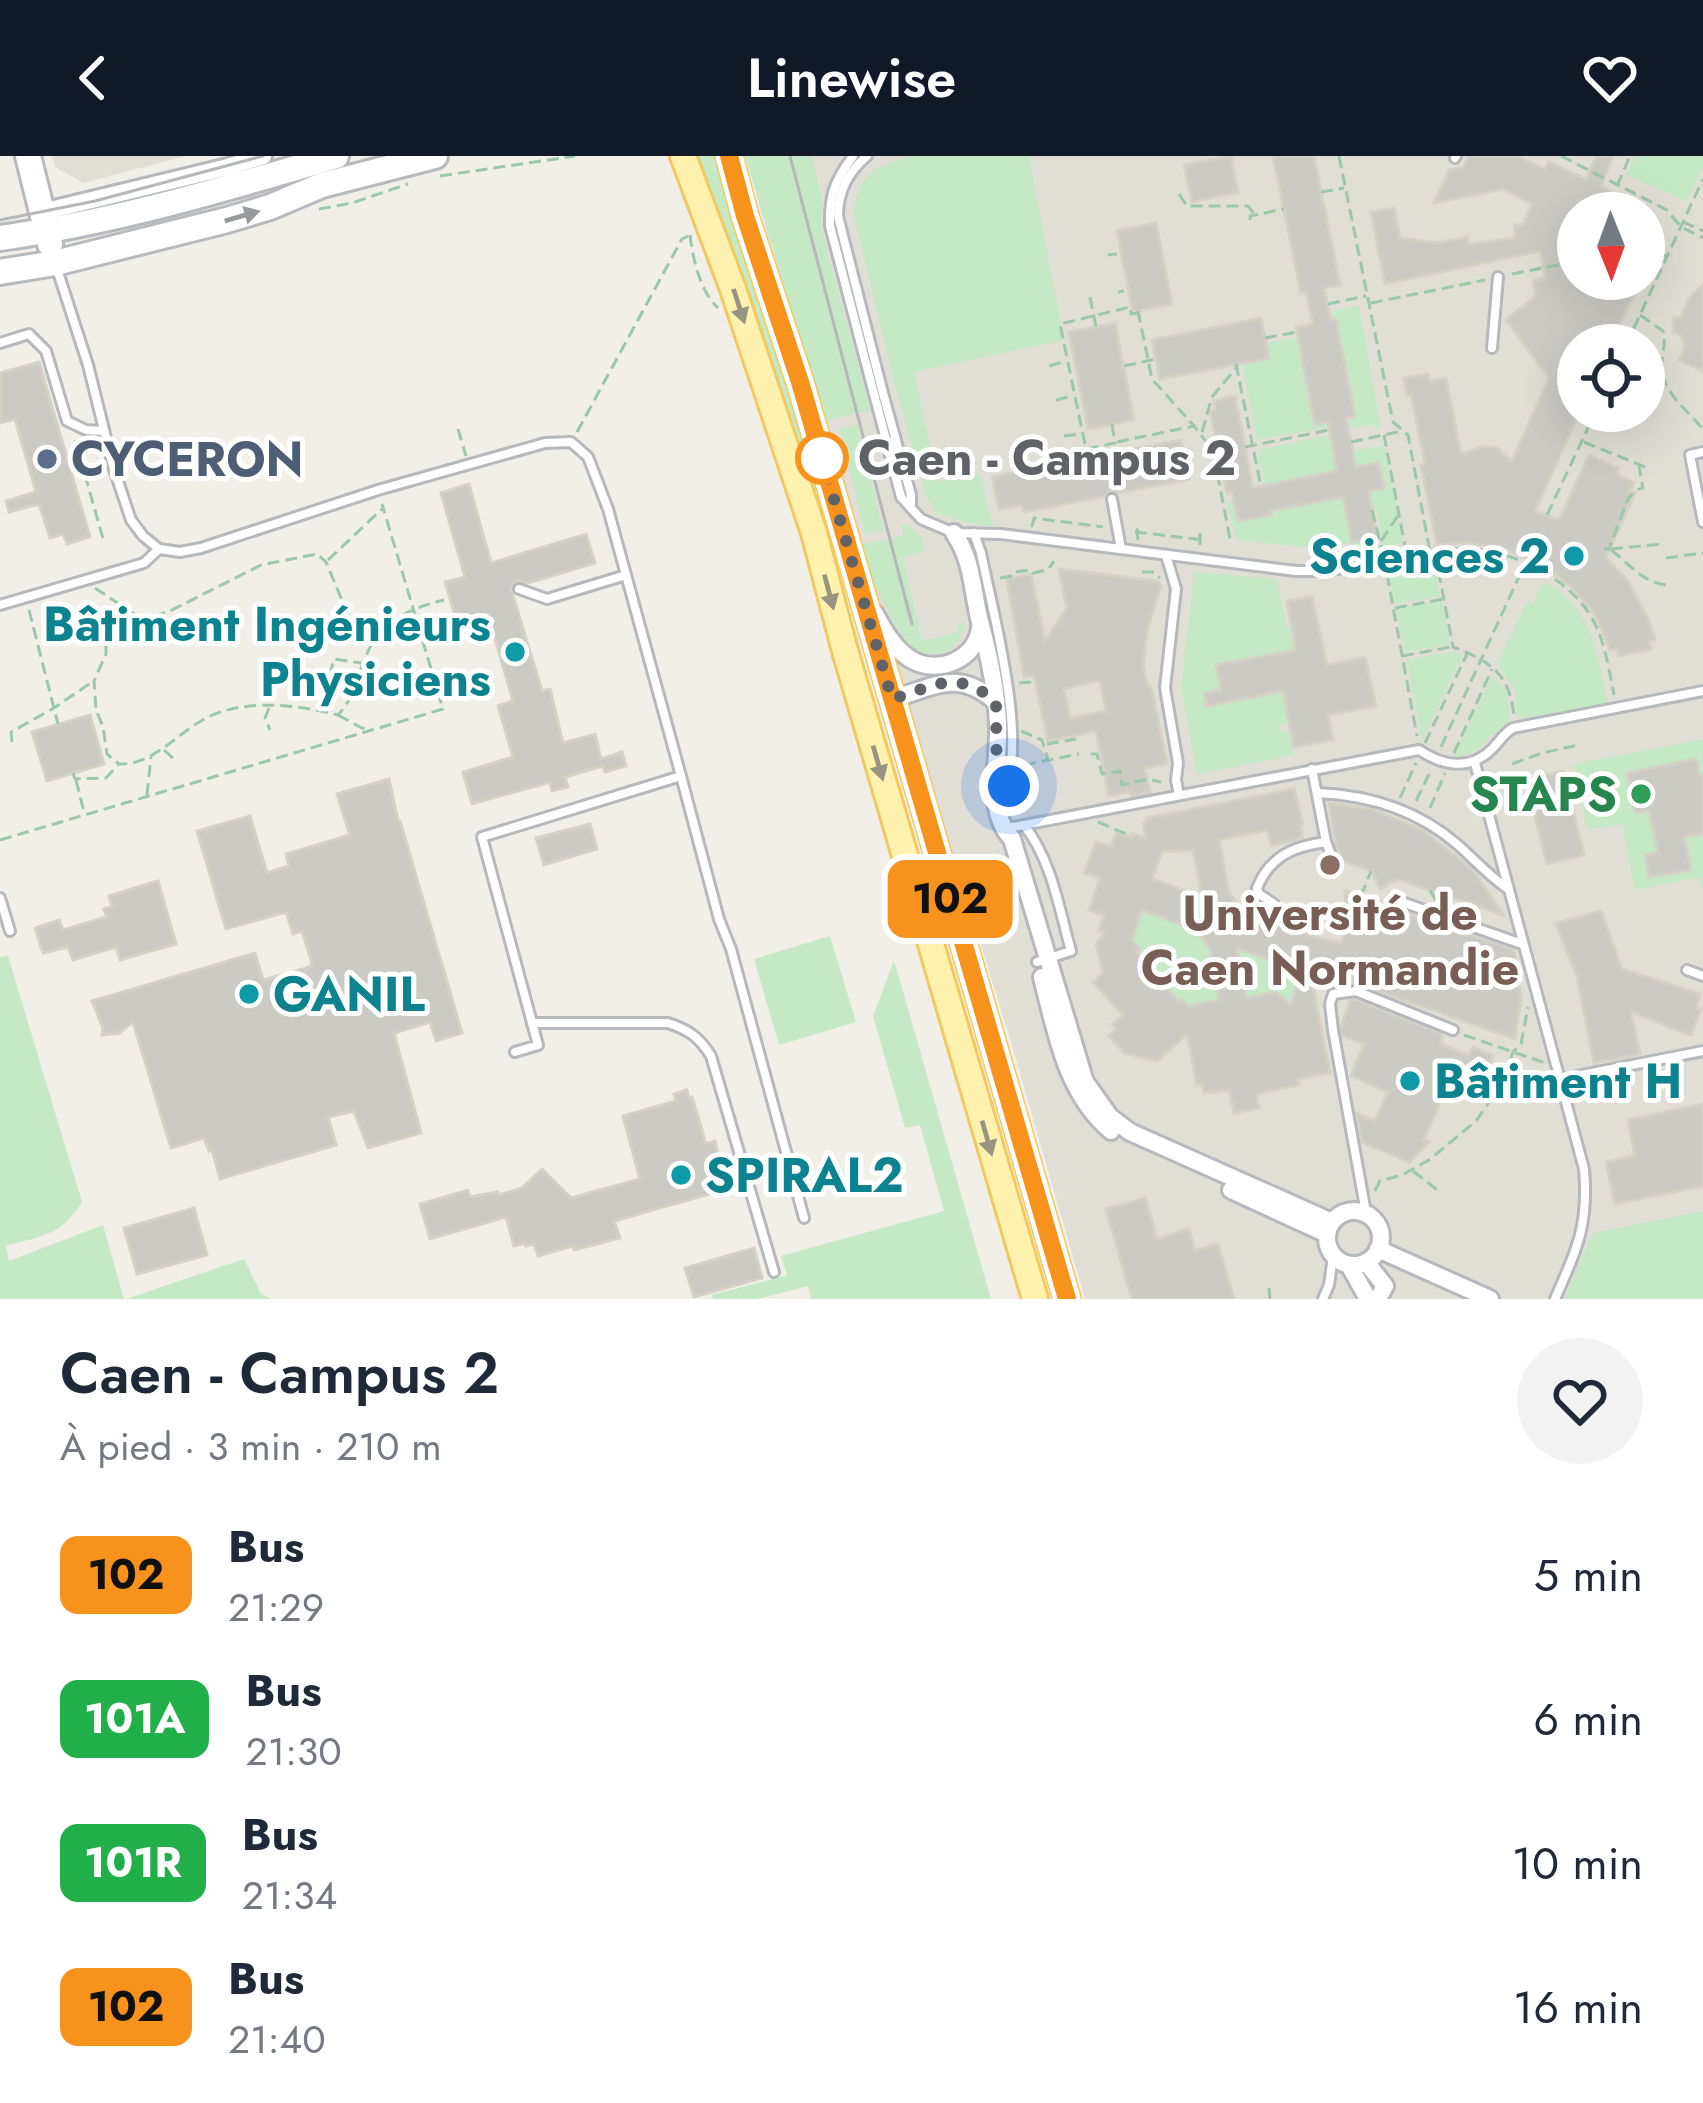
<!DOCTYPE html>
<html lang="fr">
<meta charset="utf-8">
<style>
:root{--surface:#fff;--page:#f2f2f3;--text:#1f2937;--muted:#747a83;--accent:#111827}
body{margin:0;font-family:Jost,sans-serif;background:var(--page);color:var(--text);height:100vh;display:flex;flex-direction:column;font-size:45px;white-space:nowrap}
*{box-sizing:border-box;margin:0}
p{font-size:39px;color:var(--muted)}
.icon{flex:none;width:66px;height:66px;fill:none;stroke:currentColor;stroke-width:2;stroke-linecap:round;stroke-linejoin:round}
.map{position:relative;height:1143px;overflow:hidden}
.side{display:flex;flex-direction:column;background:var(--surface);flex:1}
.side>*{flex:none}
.badge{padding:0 24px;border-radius:18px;font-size:42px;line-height:78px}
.needle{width:78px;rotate:179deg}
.tools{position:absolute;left:1557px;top:36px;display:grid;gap:24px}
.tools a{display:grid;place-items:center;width:108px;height:108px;border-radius:50%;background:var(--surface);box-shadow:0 12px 48px #0002;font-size:60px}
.you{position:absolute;width:60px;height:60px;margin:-30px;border:9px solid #fff;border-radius:50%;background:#1a73e8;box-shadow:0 0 0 18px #1a73e833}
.map>.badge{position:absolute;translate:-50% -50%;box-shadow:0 0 0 6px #fff}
.round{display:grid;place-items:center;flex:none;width:126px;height:126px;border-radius:63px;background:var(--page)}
.head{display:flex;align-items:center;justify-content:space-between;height:204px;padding:0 60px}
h1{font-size:57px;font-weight:600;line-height:90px}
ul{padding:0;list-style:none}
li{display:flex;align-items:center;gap:36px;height:144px;padding:0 60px}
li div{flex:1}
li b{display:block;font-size:45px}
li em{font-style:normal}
li .badge{min-width:132px;font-weight:700;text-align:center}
header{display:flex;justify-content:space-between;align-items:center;height:156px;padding:0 60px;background:var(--accent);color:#fff;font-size:54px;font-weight:600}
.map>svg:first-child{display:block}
</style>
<header><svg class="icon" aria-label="back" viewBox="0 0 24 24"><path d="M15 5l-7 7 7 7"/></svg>Linewise<svg class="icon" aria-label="heart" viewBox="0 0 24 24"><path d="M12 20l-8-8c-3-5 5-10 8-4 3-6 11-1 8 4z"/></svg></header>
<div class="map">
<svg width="1703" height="1143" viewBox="0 0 1703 1143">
<rect width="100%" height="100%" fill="#f1efe8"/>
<g fill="#e1ded6" fill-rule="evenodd">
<path d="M52 0H185L84 27 55 11Z"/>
<path d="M759 0H1703V1143H1085L1012 889 900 528 761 56 751 17ZM1578 57H1644V123H1578ZM1578 189H1644V255H1578Z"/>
</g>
<g fill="#c5e8c5">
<path d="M690 0H716L734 62 773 170 828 362 784 259Z"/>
<path d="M745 0H812L821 39 822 75 870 254 825 265Z"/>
<path d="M917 0H1029L1064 184 914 216 938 326 980 318 993 371 964 366 936 357 925 337 893 222 853 57C861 15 876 8 917 0Z"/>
<path d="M1635 0H1703V11L1687 46 1626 19Z"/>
<path d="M1359 149 1381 272 1375 273 1374 268 1348 273 1346 262 1355 259 1336 164H1331L1329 156Z"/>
<path d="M1299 181 1316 268 1328 266 1329 271 1257 284 1242 207 1269 202 1266 187Z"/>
<path d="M857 269 883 374 865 378 840 273Z"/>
<path d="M1330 279 1337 315 1265 329 1257 294Z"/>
<path d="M1384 290 1403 386 1384 392 1376 353 1372 352 1360 337 1384 332 1379 307 1356 311 1352 295Z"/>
<path d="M1347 340 1346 358 1352 386 1377 381 1380 394 1352 400 1351 387 1313 392 1236 384 1227 346 1234 345 1239 365 1270 359V355Z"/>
<path d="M906 368 922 381 925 395 903 400 922 485 958 476 957 468 966 466C963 479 957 491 943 496 934 499 923 499 914 494 899 484 865 409 859 389L903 380 902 370Z"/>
<path d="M1434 404 1440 440 1395 448 1388 413Z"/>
<path d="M1194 416 1277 423 1287 472H1292L1298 502 1285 496 1217 509 1223 546 1283 535 1289 567 1279 570 1281 576H1291L1294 599 1198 618 1199 630 1181 531Z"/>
<path d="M1543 426C1589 445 1601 504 1607 548L1517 563 1515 535 1497 507 1527 445 1533 447Z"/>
<path d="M1442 445 1450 488 1405 496 1396 453Z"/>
<path d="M1455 495 1463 498 1422 585 1407 504Z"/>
<path d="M1493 519 1507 537 1510 564C1487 579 1483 598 1453 603Z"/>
<path d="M1703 583V736L1699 721 1635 734 1622 668 1587 674 1574 608Z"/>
<path d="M1142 742 1147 756 1187 771 1189 768 1214 799 1211 800 1218 837 1227 842 1191 849 1190 852 1182 844 1179 846 1136 796 1139 794 1132 784Z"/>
<path d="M830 780 856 866 779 889 754 803Z"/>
<path d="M1233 788 1302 815 1292 842 1283 843 1276 836 1234 844 1244 832 1238 795Z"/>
<path d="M8 800 82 1046C60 1081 43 1079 6 1090L9 1105 103 1069 124 1143H0V801Z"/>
<path d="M894 804 991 1143H811L808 1130 757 1143H713L712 1139 787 1119 781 1100 944 1055 920 969 905 972 873 860Z"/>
<path d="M1703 1055V1143H1564L1593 1077Z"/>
<path d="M244 1103 261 1138 271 1143H126Z"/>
</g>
<g fill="#cccac5" stroke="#d6d1c6" stroke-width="3" fill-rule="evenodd">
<path d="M1231 0 1238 36 1192 46 1184 9Z"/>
<path d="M1273 0H1314L1340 129 1324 132 1331 164 1336 163 1355 260 1346 262 1356 311 1379 307 1384 332 1369 335 1377 381 1352 386 1343 341 1270 355 1271 359 1238 365 1232 337 1227 338 1210 255 1215 254 1214 245 1235 240 1253 332 1337 315 1328 266 1315 269 1296 171 1313 168 1306 136 1301 137Z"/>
<path d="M1468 0H1516L1545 13 1549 6 1586 23 1596 0H1613L1601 30 1610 35 1604 49 1605 57H1578V123H1622L1635 135 1610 189H1578L1576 264 1535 355 1559 364 1589 299 1618 312 1616 318 1634 327 1630 335 1635 337 1606 401 1628 425 1647 461 1655 483 1649 485 1651 493 1618 500 1617 493 1610 494 1598 464 1589 451 1572 432 1541 407 1499 391 1470 387 1437 388 1421 309 1425 308 1411 239 1407 240 1404 222 1428 218 1430 225 1446 222 1461 298 1484 290 1497 292 1512 305 1549 222 1506 164 1536 140 1533 125 1546 121 1540 95 1385 128 1371 56 1394 52 1400 82 1437 87 1468 81 1469 88 1515 82V69L1523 68 1532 48 1503 33 1434 47 1449 14 1463 11Z"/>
<path d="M1156 67 1172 148 1133 156 1117 75Z"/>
<path d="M1703 129V215L1679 204 1685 191 1681 179 1673 176V161H1681L1689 142Z"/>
<path d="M1261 162 1269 202 1160 223 1152 184Z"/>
<path d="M1115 167 1134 264 1088 273 1069 176Z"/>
<path d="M39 206 90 381 67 388 63 378 50 382 39 348 9 356 6 345 36 336 15 263 0 267V217Z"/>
<path d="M1181 284 1189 323 1118 337 1109 335 1105 340 1024 356 1023 349 999 353 992 321Z"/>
<path d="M469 328 491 407 586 378 595 407 528 427 516 425 511 433 542 535 550 533 563 587 595 578 601 603 622 596 626 610 605 616 603 610 565 621 568 631 552 635 550 626 472 648 463 616 513 601 498 550 513 545 488 458 457 466 445 426 465 421 441 337Z"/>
<path d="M1059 413 1157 425 1161 430 1147 475 1143 510 1147 527 1152 534 1167 608 1145 612 1150 636 1131 640 1130 636 1109 640 1096 575 1048 585 1034 519 1024 521 1007 423 1031 418 1045 485 1067 452ZM1100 524 1106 555 1070 562 1064 533Z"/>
<path d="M1312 441 1327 509 1365 501 1376 550 1328 559 1333 584 1294 591 1283 535 1206 550 1204 537 1221 534 1216 509 1296 494 1287 445Z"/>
<path d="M90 559 104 608 47 625 32 576Z"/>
<path d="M1696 603 1700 619H1703V678L1684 681 1691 714 1649 721 1645 699 1658 696 1649 655 1635 657 1627 617Z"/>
<path d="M1563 615 1584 699 1547 708 1526 624Z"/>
<path d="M389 623 398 665H400L462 877 436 885 430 866 394 877 421 977 368 992 354 955 328 961 336 989 220 1023 212 994 209 995 204 982 171 992 133 866 119 877 102 879 103 872 92 845 255 797 263 824 310 811 312 807 302 775 293 778 286 756 226 773 197 675 250 660 267 717 289 710 286 698 350 679 337 638Z"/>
<path d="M1294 633 1303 668 1300 669 1303 682 1271 690 1268 674 1219 684 1229 737 1248 762 1265 767 1267 764 1319 782 1341 787 1347 769 1345 735 1514 794 1521 842 1515 883 1309 811 1330 917 1298 923 1299 929 1256 938 1259 952 1234 957 1229 934 1210 937V935L1204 936 1202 927 1197 929 1187 878 1157 905 1124 897 1117 889 1109 880 1116 873 1112 868 1123 859 1093 826 1103 817 1096 788 1105 777 1099 775 1104 759 1089 754 1100 722 1084 717 1096 686 1111 691 1117 676 1131 681 1132 678 1146 682 1143 667 1147 666V662ZM1193 694 1202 741 1152 723 1162 696ZM1142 754 1194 773 1210 792 1219 844 1188 850 1182 844 1179 846 1136 796 1140 794 1132 784ZM1237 792 1302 815 1290 849 1276 836 1246 842Z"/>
<path d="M1329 647 1372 653 1422 674 1473 714 1503 759 1397 723 1380 733 1372 715 1343 705 1336 689Z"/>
<path d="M590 668 597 693 544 709 536 682Z"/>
<path d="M158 725 176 788 120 804 116 791 73 804 68 791 43 797 35 772 59 764 63 774 107 761 104 753 112 751 109 740Z"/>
<path d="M1601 755 1622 813 1700 838 1696 852 1701 853 1691 879 1631 856 1640 898 1594 907 1577 821 1556 767Z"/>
<path d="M1355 843 1442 878 1441 888 1469 900 1473 891 1493 900 1476 936 1450 923 1424 984 1429 986 1409 1006 1362 986 1356 957 1375 965 1388 936 1351 920 1364 888 1342 880 1341 872 1350 844Z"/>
<path d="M687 934 689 942 692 941 706 988 715 985 727 1033 614 1065 620 1082 574 1094 573 1090 538 1100 534 1088 526 1090 525 1087 514 1090 506 1061 430 1083 420 1048 468 1034 470 1041 498 1036 499 1039 522 1032 542 1013 571 1042 640 1023 623 960 676 945 674 938Z"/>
<path d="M1703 948V1030L1615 1048 1606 1006 1635 1000 1628 964Z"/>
<path d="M1145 1042 1157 1083 1189 1073 1195 1095 1218 1088 1234 1143H1132L1106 1053Z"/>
<path d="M194 1052 207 1099 137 1118 124 1072Z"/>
<path d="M754 1092 762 1122 694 1141 685 1112Z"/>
</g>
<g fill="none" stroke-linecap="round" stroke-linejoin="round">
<g stroke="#b5b8bc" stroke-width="14">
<g id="lane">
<path d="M853 0C835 24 829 39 830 70L901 341 921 363 954 377 1001 378 1296 415H1325L1389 404"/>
<path d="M867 0C848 16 838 35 838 60L883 237 911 339V348"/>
<path d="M1455 2 1456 0"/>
<path d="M57 113 88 209 113 310 131 364 143 380 159 393 180 396 201 392 378 334 545 287 571 286 588 301 608 353 681 620 482 681 538 889 515 896"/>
<path d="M0 187 29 178 46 195 67 265 86 274 104 275"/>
<path d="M1492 192 1498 121"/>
<path d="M1703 296 1690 299 1703 366"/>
<path d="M1112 343 1121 393"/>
<path d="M974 377 981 397C992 453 1033 600 999 644"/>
<path d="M1166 399 1176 433 1165 532 1178 607 1176 624 1179 639"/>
<path d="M519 433 547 443 626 419"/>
<path d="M0 449 144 407 159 393"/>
<path d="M1475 607 1584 1013C1589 1069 1577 1093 1555 1143"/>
<path d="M681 620 719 763 731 793 804 1062"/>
<path d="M1317 637C1369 639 1418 654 1458 689 1475 704 1489 720 1508 733"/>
<path d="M1024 669C1052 705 1059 752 1071 795L1037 806"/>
<path d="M1008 672 1419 594C1443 610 1470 615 1492 593 1500 585 1503 578 1513 572L1703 535"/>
<path d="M1326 686 1336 711"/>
<path d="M0 742 10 775"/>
<path d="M1399 745 1522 788"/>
<path d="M1274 748 1259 738 1257 732C1270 700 1294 690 1326 686L1312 613"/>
<path d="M1687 814 1703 820"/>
<path d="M532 867H668C689 874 699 881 711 900L774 1116"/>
<path d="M1561 923 1703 895"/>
<path d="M1359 1056 1365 1051 1333 874 1330 848 1333 838 1356 835 1453 874"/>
<path d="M1323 1143 1329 1129 1333 1100"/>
</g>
</g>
<g stroke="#b5b8bc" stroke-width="22">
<g id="street">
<path d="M42 56 228 11 263 0"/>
<path d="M954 377C973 405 972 434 980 466 989 499 996 532 998 567 1000 605 984 653 1012 683L1085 926 1110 961 1130 976 1332 1066"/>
<path d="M875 458C884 475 895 494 912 504 939 519 976 503 980 472"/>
<path d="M892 543C935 531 957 512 996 546"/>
<path d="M1042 821C1056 876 1066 937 1111 975"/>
<path d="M1231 1034 1327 1078"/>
<circle cx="1354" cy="1082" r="27"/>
<path d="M1378 1093 1490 1143"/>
<path d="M1366 1106 1385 1130 1378 1143"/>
<path d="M1349 1109 1368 1143"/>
</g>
</g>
<g stroke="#b6babf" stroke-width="30">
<g id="secondary">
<path d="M28 0 50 88"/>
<path d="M0 82C114 66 226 33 336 0"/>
<path d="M0 116 55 107 227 64 270 51 322 29 435 0"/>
</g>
</g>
<g stroke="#f2c960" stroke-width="30">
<g id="primary">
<path d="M683 0 733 133 814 377 845 495 1035 1143"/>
<path d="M729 0 745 60 800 226 1067 1143"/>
</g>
</g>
<g stroke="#9cc7a9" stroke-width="3" stroke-dasharray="12 6" stroke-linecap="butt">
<path d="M1339 0 1393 266 1408 279 1430 396 1436 402 1453 491C1490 505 1509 517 1514 559"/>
<path d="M1561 0 1667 54 1681 71 1703 82"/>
<path d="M440 20 575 0"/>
<path d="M1617 30 1630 0"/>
<path d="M1321 36 1344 32"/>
<path d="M1179 38 1187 50H1248L1255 59"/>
<path d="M319 53 352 47 408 28"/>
<path d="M1250 64V60L1284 53"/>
<path d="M1683 66 1703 75"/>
<path d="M690 79C693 104 700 135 718 152"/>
<path d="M1644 95 1666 100"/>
<path d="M1108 99 1117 98"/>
<path d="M1512 118 1578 105"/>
<path d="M1118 136 1124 135"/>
<path d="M1090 141 1096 171"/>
<path d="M1371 147 1485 124"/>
<path d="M1328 148 1366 140"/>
<path d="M1138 155 1152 223 1194 270"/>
<path d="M1640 159 1663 175C1667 189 1660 201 1662 215 1666 240 1688 255 1703 273"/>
<path d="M1265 182 1297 176"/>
<path d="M1626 189 1703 23"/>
<path d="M1236 208 1261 331"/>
<path d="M1049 210 1066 205"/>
<path d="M1124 210 1156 203"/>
<path d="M1056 244 1073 240"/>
<path d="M1112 268 1115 287 1086 293 1060 168 1130 151 1131 158 1138 157"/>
<path d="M458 273 466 300"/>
<path d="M577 276 682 83 688 80"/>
<path d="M1202 276 1212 241 1236 212"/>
<path d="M1384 279 1407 401"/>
<path d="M1064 280 1081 278"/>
<path d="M75 284 104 386"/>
<path d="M1117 286 1194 270 1213 294"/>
<path d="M1351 286 1402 275"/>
<path d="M1584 286 1650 313"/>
<path d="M1245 291 1329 274"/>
<path d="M1214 300 1231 388"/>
<path d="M1372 354 1382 394"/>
<path d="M1547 359 1596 255"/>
<path d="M1032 371 1034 362 1103 371"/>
<path d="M1135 376 1204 384"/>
<path d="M1138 384 1137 374 1142 369"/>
<path d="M1381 385 1399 358"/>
<path d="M1200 389V373"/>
<path d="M1604 393H1609L1628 343 1636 334 1643 332 1639 310"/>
<path d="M1611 393 1663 388"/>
<path d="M1611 394C1631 409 1644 429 1671 429"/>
<path d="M1400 402C1425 397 1450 391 1475 393 1523 398 1579 428 1598 474 1606 495 1610 517 1614 539"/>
<path d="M1666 402 1703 397"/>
<path d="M328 404 382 353"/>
<path d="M1142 416H1154L1160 422"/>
<path d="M1387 418 1417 580"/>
<path d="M1000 422 1012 420 1015 416 1030 414 1033 417 1048 414 1054 405"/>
<path d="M95 432 142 463"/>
<path d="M1395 452 1444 443"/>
<path d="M29 454 58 568"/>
<path d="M380 475 349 461 326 406 317 398 261 409 168 456 117 470 106 483V498L94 525 96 554 103 571 107 598 119 608C152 609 175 580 201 565 238 542 296 548 338 559 353 543 356 527 363 507 377 468 406 453 444 444"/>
<path d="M1402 500 1451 491"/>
<path d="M330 519 334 503 361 507"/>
<path d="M1019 527 1030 526V519"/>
<path d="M269 552 265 562 270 574"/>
<path d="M338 559 362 572 372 574"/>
<path d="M1021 575 1042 584 1048 603"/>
<path d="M12 586 11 576 54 552 92 526"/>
<path d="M1425 587 1467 498"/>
<path d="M1047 588 1076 583"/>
<path d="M1441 591 1528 401"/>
<path d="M164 594 174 603"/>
<path d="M1454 597 1492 513"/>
<path d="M1091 598H1097L1102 618 1120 615 1122 629 1147 623 1161 626"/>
<path d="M1512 608 1542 597 1579 589"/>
<path d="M1024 609 1079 598"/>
<path d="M73 617 75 623 106 622 118 609"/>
<path d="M76 624 84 656"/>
<path d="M147 639 151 601"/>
<path d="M1400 642 1416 607"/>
<path d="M1416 645 1430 616"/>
<path d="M1430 652 1445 617"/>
<path d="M1098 666 1131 680"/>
<path d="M0 684 443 553 382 348"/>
<path d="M1361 740 1371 715"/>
<path d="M1472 813 1482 833"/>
<path d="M1464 879 1545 907"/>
<path d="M1413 1015 1441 1037"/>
<path d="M1375 1035 1380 1025 1402 1019 1429 1004 1476 965 1501 929 1513 896 1521 888 1528 851"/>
<path d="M1269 1132 1270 1143"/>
</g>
<use href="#lane" stroke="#fff" stroke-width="8"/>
<use href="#street" stroke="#fff" stroke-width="16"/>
<use href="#secondary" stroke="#fff" stroke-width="24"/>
<use href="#primary" stroke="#fff2af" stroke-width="24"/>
<g stroke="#b6b7b8" stroke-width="3">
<path d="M790 0 912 468"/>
<path d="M0 64 95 45 263 0"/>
</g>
<path stroke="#9cc7a9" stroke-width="3" stroke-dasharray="12 6" stroke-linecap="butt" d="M1430 734 1449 769"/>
</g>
<defs><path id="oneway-solid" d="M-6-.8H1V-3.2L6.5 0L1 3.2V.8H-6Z" transform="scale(3)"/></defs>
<use fill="#979a9d" href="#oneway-solid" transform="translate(242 60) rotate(-16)"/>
<g fill="#979581">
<use href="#oneway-solid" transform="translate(739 150) rotate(72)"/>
<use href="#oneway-solid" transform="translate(829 436) rotate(75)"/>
<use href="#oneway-solid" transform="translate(878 607) rotate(74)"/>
<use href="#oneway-solid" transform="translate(987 982) rotate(74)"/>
</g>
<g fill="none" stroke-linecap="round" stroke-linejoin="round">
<g stroke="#fff" stroke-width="27">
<path id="line" d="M729 0 745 60 800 226 1067 1143"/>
</g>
<use href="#line" stroke="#f7931d" stroke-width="18"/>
<path stroke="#5f6368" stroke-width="12" stroke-dasharray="0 21.6" d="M822 302 892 543C936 530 957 512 996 546L997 647 1009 630"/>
</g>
<circle fill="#fff" stroke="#f7931d" stroke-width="6" cx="822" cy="302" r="24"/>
<circle fill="#5c6f8a" stroke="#fff" stroke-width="4.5" cx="47" cy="303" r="12"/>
<g fill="#0f9aa8" stroke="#fff" stroke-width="4.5">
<circle cx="1574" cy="400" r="12"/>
<circle cx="515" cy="496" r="12"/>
<circle cx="249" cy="838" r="12"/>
<circle cx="1410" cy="925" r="12"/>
<circle cx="681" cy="1019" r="12"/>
</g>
<circle fill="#2e9e5b" stroke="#fff" stroke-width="4.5" cx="1641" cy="638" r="12"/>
<circle fill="#8d6e63" stroke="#fff" stroke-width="4.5" cx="1330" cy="709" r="12"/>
<g text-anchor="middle" stroke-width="10" stroke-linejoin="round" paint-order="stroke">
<g font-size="48" font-weight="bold" fill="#5f6368" stroke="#fff" text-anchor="start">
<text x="858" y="319">Caen - Campus 2</text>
</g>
<g font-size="48" font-weight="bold" fill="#4e5e75" stroke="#fff" text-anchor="start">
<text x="71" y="320">CYCERON</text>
</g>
<g font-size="48" font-weight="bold" fill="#0d838f" stroke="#fff" text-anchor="start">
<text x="1550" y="417" text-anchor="end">Sciences 2</text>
<text x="491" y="485" text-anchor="end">Bâtiment Ingénieurs<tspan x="491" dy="55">Physiciens</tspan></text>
<text x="273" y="855">GANIL</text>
<text x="1434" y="942">Bâtiment H</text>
<text x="705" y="1036">SPIRAL2</text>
</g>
<g font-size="48" font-weight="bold" fill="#27864d" stroke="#fff" text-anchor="end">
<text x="1617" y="655">STAPS</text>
</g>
<g font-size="48" font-weight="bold" fill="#785e54" stroke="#fff">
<text x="1330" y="774">Université de<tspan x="1330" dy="55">Caen Normandie</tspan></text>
</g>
</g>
</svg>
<div class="tools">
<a><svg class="needle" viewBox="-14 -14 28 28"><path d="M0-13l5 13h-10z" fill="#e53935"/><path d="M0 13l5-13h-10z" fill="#747a83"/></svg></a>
<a><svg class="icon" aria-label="locate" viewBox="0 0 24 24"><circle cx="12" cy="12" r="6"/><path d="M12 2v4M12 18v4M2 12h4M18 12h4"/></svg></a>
</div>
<div class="you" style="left:1009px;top:630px"></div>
<b class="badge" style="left:950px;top:743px;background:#f7931d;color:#111">102</b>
</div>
<section class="side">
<div class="head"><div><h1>Caen - Campus 2</h1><p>À pied · 3 min · 210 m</p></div><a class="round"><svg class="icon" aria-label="heart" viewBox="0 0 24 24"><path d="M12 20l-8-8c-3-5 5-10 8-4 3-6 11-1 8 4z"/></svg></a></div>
<ul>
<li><span class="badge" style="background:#f7931d;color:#111">102</span><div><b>Bus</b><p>21:29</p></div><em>5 min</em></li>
<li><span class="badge" style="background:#20af49;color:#fff">101A</span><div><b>Bus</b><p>21:30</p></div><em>6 min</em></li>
<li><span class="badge" style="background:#20af49;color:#fff">101R</span><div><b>Bus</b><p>21:34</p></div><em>10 min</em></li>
<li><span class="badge" style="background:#f7931d;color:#111">102</span><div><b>Bus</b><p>21:40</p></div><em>16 min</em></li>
</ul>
</section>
